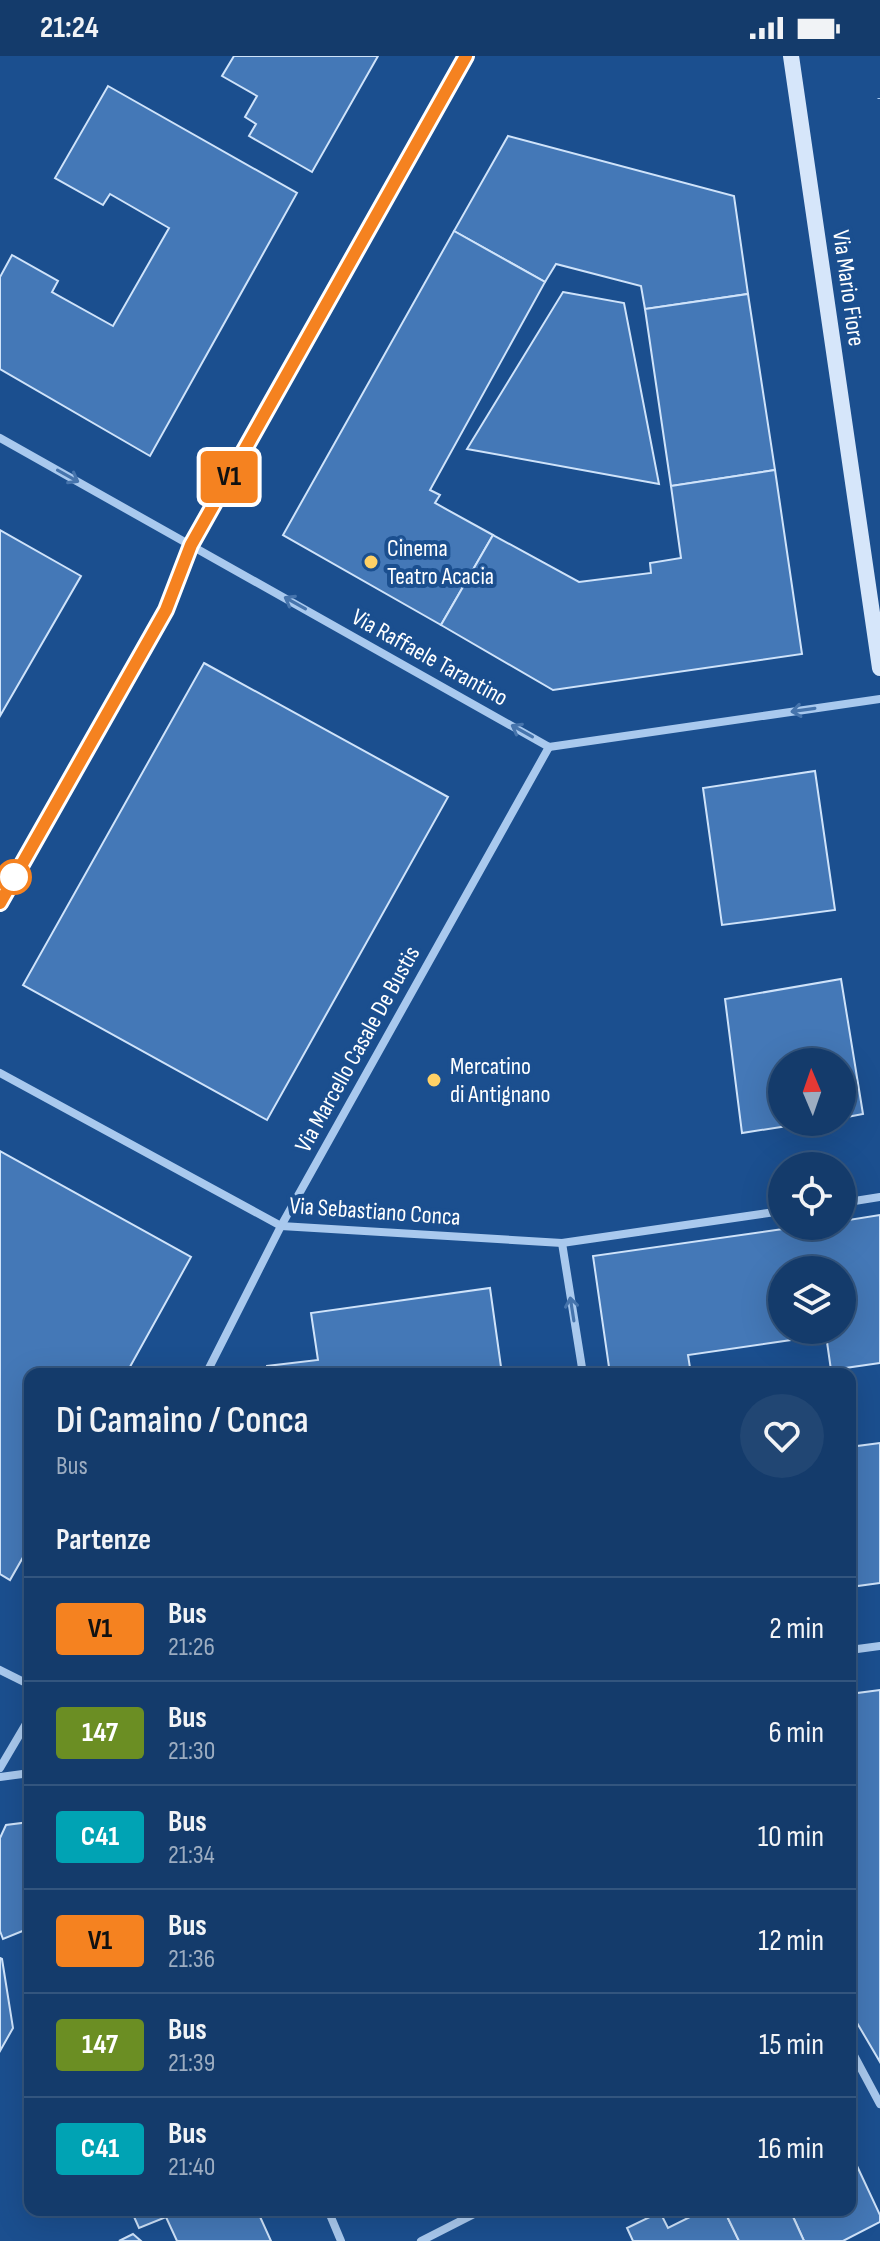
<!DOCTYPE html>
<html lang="it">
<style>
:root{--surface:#143b6b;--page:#214673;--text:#f1f3f6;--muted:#9dadc1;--line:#33557e}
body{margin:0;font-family:"Sofia Sans Condensed",sans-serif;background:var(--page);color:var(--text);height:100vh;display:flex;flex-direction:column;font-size:30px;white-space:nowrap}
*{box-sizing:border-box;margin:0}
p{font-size:26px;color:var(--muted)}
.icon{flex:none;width:44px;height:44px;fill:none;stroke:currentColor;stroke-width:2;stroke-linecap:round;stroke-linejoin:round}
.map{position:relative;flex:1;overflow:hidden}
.details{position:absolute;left:24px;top:1312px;width:832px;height:848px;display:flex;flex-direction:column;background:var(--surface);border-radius:16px;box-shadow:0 8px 32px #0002,0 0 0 2px var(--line)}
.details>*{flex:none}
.badge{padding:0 16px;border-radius:6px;font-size:28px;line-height:52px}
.needle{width:52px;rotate:358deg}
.tools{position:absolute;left:768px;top:992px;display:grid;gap:16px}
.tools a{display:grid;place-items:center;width:88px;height:88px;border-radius:50%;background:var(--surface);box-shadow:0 8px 32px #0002,0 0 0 2px var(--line);font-size:40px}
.map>.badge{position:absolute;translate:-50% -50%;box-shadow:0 0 0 4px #fff}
h2{padding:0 32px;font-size:30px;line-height:72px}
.round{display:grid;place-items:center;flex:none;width:84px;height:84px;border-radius:42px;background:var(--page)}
.head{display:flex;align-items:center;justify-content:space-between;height:136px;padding:0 32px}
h1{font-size:38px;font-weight:600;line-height:60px}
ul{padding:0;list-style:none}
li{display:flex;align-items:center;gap:24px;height:104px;padding:0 32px;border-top:2px solid var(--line)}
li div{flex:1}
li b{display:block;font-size:30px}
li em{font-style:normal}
li .badge{min-width:88px;font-weight:700;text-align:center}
.status{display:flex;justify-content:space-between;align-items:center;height:56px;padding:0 40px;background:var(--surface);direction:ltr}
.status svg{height:22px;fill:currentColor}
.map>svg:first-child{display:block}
</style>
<div class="status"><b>21:24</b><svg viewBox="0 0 49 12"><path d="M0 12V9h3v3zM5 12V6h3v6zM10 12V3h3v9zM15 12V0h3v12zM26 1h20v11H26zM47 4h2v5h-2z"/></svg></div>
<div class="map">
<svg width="880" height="2185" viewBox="0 0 880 2185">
<rect width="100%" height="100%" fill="#1b4f8f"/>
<g fill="#4478b7" stroke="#cfe3fa" stroke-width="2" fill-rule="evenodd">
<path d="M234 0H378L312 116 249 80 256 68 245 61 257 40 222 20Z"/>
<path d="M108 30 297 137 150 400 0 313V221L12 199 58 225 52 236 113 270 169 172 110 138 103 149 55 122Z"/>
<path d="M508 80 734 140 748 238 645 253 641 230 556 208 545 226 454 175Z"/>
<path d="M454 175 545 226 430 434 440 439 435 447 493 479 441 569 283 479Z"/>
<path d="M563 236 624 247 659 428 467 393Z"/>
<path d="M748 238 775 414 671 430 645 253Z"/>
<path d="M775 414 802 598 553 634 441 569 493 479 579 526 651 517 650 507 681 502 671 430Z"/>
<path d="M0 474 81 520 0 660Z"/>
<path d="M204 607 448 741 267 1064 23 929Z"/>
<path d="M815 715 835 854 722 869 703 732Z"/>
<path d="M841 923 863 1058 842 1062V1006H782V1066H813L742 1077 725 943Z"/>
<path d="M0 1095 191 1201 126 1318H30V1489L10 1524 0 1518Z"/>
<path d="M880 1159V1307L831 1314 826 1279 688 1299 691 1318H610L593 1200 804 1170H842V1165ZM782 1214H842V1274H782Z"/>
<path d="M490 1232 502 1318H266L267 1310 318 1304 311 1257Z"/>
<path d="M880 1387V1527L850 1531V1391Z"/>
<path d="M880 1634V2006L850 1955V1638Z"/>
<path d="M30 1766V1872L3 1883 0 1875V1782L6 1769Z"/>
<path d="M0 1902 2 1903 13 1972 0 1995Z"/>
<path d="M850 2095 880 2159V2166L843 2185H804L790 2154H850Z"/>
<path d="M131 2154H257L271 2185H177L166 2161 139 2172Z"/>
<path d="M704 2154H724L739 2185H633L627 2172 660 2156 668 2172Z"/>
<path d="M724 2154H790L804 2185H739Z"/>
<path d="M133 2178 141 2185H119Z"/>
</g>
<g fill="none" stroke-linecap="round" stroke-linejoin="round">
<path stroke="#a9c9ee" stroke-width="5" stroke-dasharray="4 6" stroke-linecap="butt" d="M880 42V43"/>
<g stroke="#a9c9ee" stroke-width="8">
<path d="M0 382 549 691 880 643"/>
<path d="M0 846 166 554 191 489 466 0"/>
<path d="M0 1017 281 1170 562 1187 782 1155"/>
<path d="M842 1147 880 1141"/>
<path d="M562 1187 583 1318"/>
<path d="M206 1318 281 1170 549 691"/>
<path d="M850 1594 880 1590"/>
<path d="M0 1614 30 1629"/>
<path d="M0 1712 30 1661"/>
<path d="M0 1721 30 1717"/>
<path d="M850 1992 880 2048"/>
<path d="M328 2154 341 2185"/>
<path d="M421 2185 482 2154"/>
</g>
<path stroke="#d6e6fa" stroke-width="16" d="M791 0 880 612"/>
</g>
<defs><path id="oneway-shaft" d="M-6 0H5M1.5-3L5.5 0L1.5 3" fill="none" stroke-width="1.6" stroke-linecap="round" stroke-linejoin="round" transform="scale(2)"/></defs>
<g stroke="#4674ac">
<use href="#oneway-shaft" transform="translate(68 420) rotate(29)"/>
<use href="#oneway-shaft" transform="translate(295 547) rotate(-151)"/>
<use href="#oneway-shaft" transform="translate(803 654) rotate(172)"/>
<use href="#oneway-shaft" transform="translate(522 675) rotate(-151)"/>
<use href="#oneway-shaft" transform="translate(572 1253) rotate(-99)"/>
</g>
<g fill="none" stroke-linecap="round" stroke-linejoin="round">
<g stroke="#fff" stroke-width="18">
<path id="line" d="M0 847 166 554 191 489 466 0"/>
</g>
<use href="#line" stroke="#f58220" stroke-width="12"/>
</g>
<g fill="#ffd166" stroke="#1b4f8f" stroke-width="3">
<circle cx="371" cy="506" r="8"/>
<circle cx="434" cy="1024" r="8"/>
</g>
<circle fill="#fff" stroke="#f58220" stroke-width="4" cx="14" cy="821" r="16"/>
<g text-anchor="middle" stroke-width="8" stroke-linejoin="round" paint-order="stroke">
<g font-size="24" fill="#fff" stroke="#1b4f8f">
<text transform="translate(849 232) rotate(82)" y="8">Via Mario Fiore</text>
<text transform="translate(430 601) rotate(29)" y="8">Via Raffaele Tarantino</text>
<text transform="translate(357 993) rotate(-61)" y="8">Via Marcello Casale De Bustis</text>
<text transform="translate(375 1155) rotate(4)" y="8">Via Sebastiano Conca</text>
</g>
<g font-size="24" fill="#fff" stroke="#1b4f8f" text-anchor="start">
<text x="387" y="500">Cinema<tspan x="387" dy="28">Teatro Acacia</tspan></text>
<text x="450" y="1018">Mercatino<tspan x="450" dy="28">di Antignano</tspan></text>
</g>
</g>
</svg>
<div class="tools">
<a><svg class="needle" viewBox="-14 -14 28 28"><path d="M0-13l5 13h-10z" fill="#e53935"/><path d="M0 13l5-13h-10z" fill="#9dadc1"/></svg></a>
<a><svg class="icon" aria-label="locate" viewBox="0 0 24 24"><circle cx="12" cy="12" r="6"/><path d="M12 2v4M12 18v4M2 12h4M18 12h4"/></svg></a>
<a><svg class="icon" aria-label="layers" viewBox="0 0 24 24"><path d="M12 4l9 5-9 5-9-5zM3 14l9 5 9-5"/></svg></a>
</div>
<b class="badge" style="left:229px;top:421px;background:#f58220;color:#111">V1</b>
<section class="details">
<div class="head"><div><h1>Di Camaino / Conca</h1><p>Bus</p></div><a class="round"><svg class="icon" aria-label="heart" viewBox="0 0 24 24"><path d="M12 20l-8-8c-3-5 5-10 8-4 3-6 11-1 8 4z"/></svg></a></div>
<h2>Partenze</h2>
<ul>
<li><span class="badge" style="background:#f58220;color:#111">V1</span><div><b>Bus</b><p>21:26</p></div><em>2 min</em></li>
<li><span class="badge" style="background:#6b8e23;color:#fff">147</span><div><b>Bus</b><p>21:30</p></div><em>6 min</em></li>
<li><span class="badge" style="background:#00a3b4;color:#fff">C41</span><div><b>Bus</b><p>21:34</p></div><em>10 min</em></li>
<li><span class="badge" style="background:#f58220;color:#111">V1</span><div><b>Bus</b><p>21:36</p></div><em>12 min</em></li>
<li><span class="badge" style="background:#6b8e23;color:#fff">147</span><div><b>Bus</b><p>21:39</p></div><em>15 min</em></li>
<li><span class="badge" style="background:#00a3b4;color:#fff">C41</span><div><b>Bus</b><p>21:40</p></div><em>16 min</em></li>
</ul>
</section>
</div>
